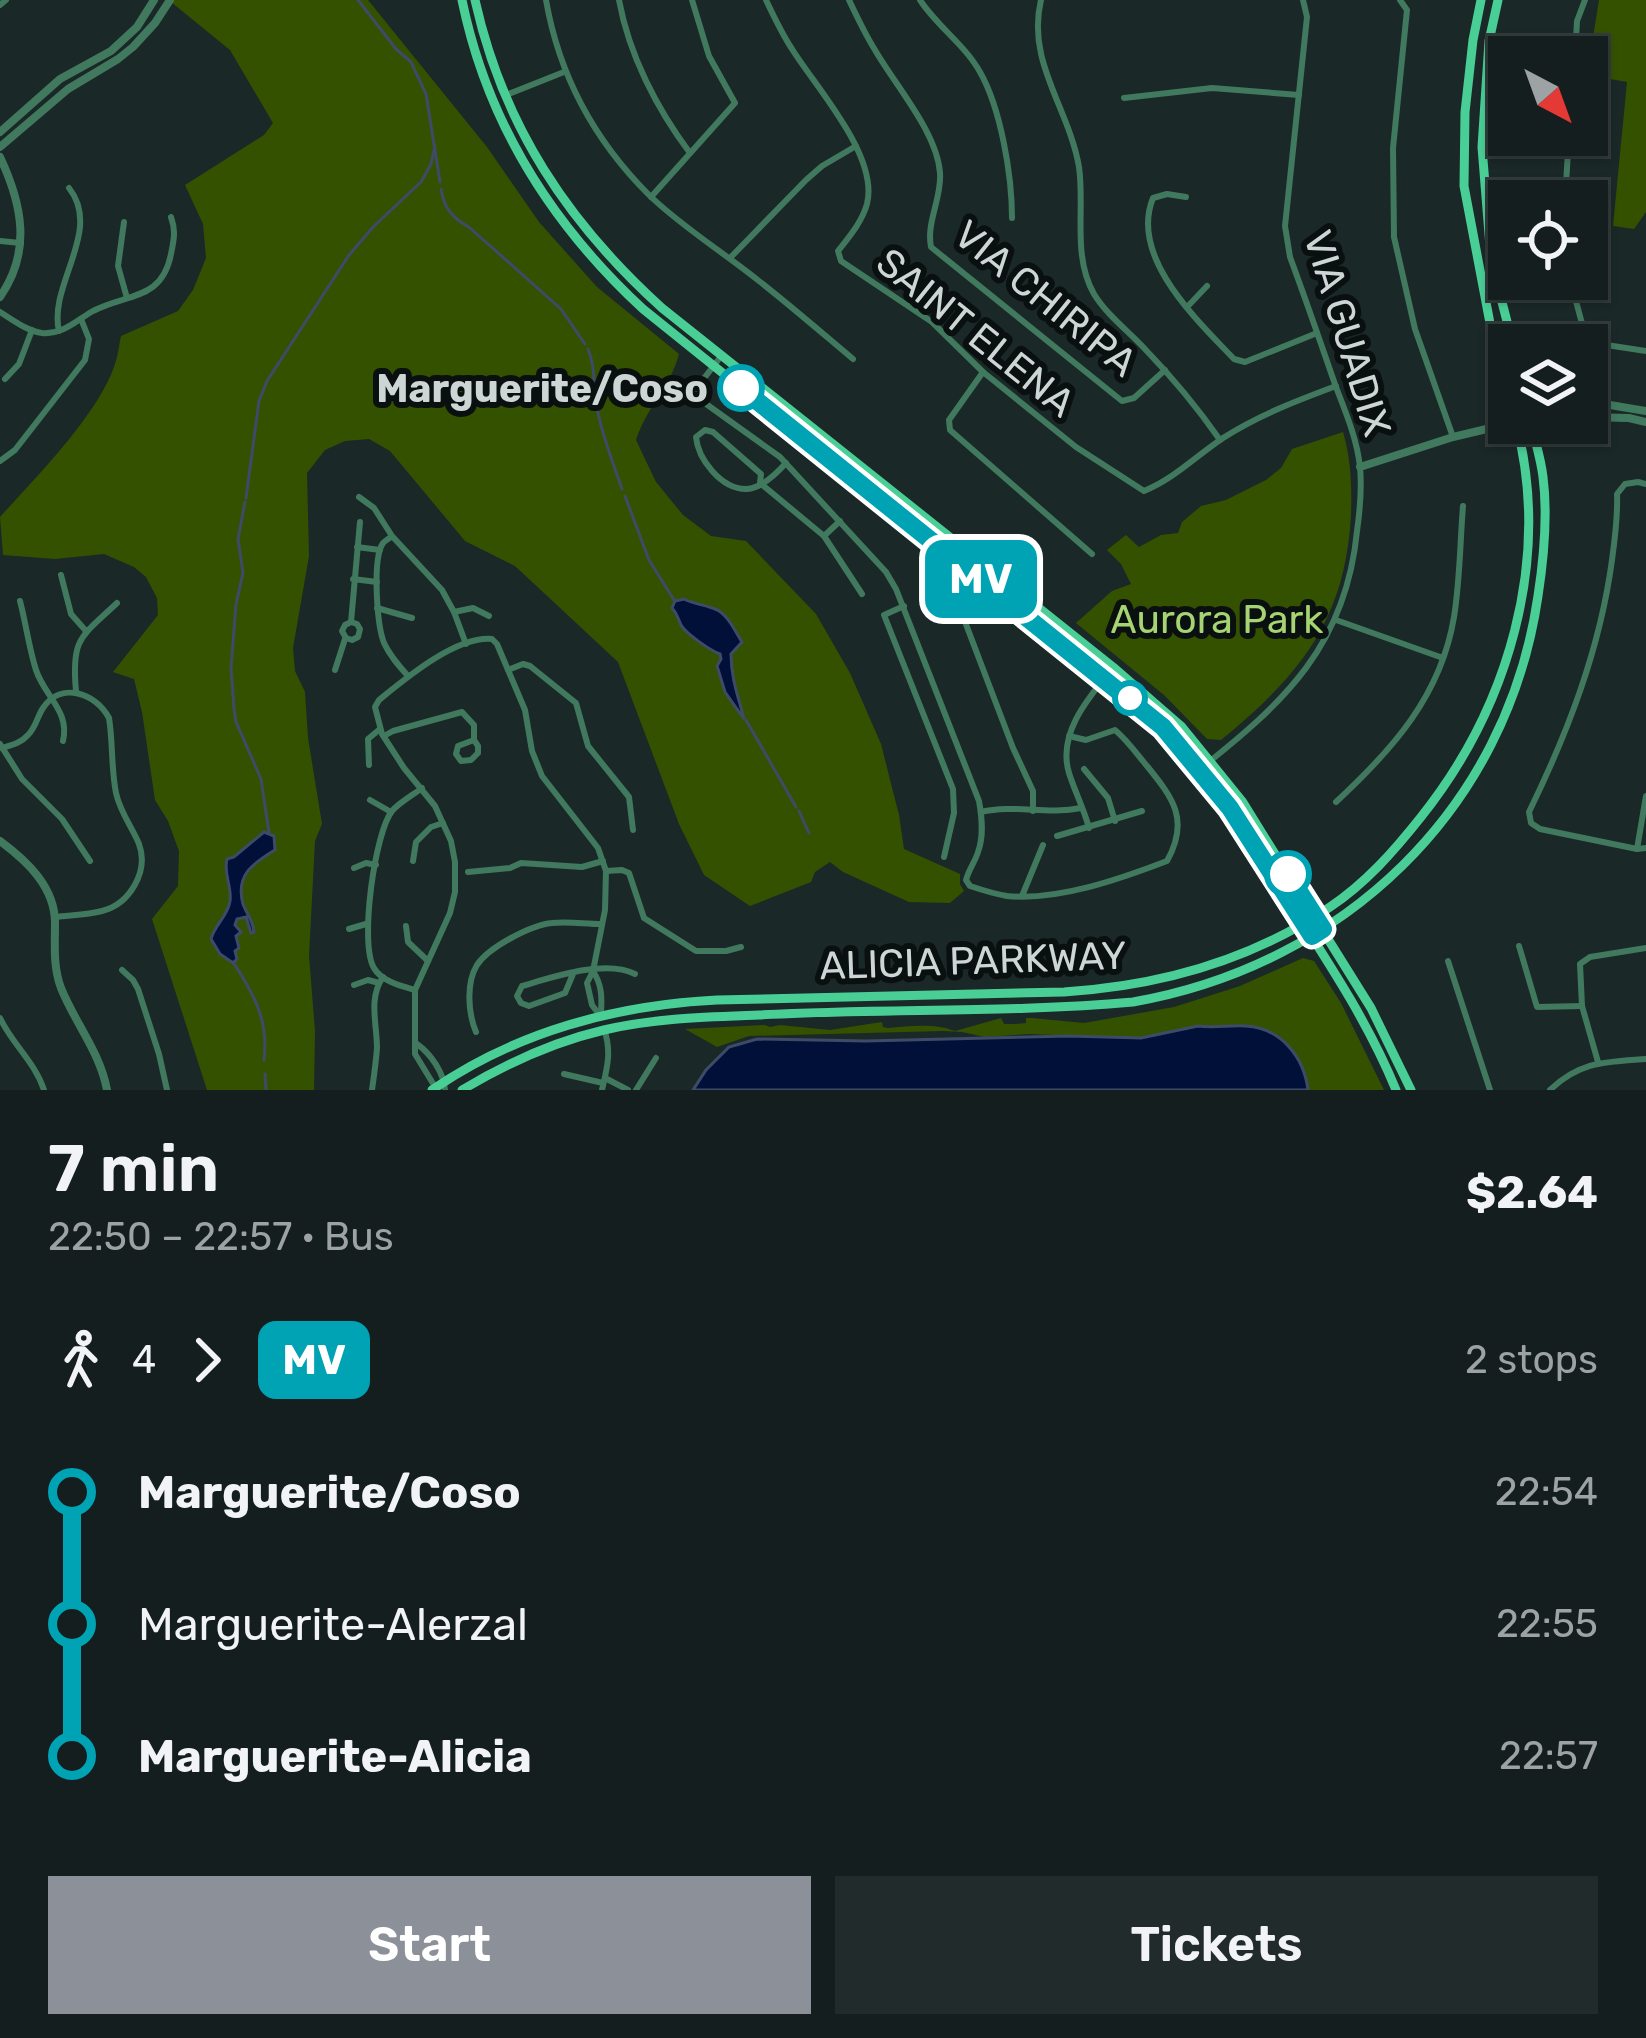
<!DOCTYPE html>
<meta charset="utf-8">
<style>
:root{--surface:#141e1e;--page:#212b2b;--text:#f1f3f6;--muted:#9da2a4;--line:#333c3c;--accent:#8c9099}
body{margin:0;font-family:Rubik,sans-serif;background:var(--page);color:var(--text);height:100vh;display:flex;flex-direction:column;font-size:45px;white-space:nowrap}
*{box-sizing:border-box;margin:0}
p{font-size:39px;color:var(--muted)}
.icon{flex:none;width:66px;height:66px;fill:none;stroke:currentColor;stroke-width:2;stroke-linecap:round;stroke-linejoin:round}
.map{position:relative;height:1090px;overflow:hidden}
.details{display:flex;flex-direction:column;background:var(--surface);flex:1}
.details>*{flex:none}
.badge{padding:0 24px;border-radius:18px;font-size:42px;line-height:78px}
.needle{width:78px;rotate:139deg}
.buttons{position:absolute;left:1488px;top:36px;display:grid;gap:24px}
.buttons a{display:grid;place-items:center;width:120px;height:120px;border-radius:0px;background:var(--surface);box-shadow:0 3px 9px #0004,0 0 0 3px var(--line);font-size:60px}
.map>.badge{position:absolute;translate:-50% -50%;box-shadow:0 0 0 6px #fff}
.legs{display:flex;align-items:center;gap:18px;height:132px;padding:0 48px;font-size:39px}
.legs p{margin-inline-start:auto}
.summary{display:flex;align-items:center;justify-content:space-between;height:204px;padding:0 48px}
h1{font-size:66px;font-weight:600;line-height:90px}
.cta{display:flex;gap:24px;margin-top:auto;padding:24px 48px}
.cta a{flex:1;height:138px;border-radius:0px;background:var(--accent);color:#fff;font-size:48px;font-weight:600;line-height:138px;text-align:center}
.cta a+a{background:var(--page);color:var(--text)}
ul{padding:0 48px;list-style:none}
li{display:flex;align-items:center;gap:42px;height:132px;font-size:45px}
li i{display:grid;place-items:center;width:18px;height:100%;margin:0 15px;background:currentColor}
li i::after{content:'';width:30px;height:30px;margin:-15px;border:9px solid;border-radius:50%;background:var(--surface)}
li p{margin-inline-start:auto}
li:first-child i{background:linear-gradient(#0000 50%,currentColor 0)}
li:last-child i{background:linear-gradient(currentColor 50%,#0000 0)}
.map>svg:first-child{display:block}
</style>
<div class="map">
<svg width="1646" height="1090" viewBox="0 0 1646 1090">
<rect width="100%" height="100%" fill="#1b2828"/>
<g fill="#345100">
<path d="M173 0H368L487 147 539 222 597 287 679 354C670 388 647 406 636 440L656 482 683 515 711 536 746 541 816 614 850 673 881 744 899 815 904 849 960 874V884L964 891 950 903 909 902 843 872 830 862 815 872 811 882 750 906 704 875 679 824 618 662 515 566 465 541 390 451 369 439 345 441 325 450 307 473 309 556 293 648 295 671 305 692 308 738 322 824 315 841 309 956 315 1031 314 1090H207L152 919 178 886 179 851 168 821 155 800 142 712 134 679 113 672 158 615 157 598 146 577 134 567 104 554 55 559 3 555 0 517C35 478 99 414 115 364 118 356 119 345 121 336L178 311 193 290 206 258 203 224 185 185 264 135 273 123 230 50 171 2Z"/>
<path d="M1599 0H1646V212L1634 229 1613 226 1627 82 1587 75Z"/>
<path d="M1343 432C1351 459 1352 486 1351 515 1345 621 1300 675 1221 740L1207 739 1164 695 1076 623 1112 591 1131 584 1121 564 1107 550 1126 535 1139 547 1161 535 1178 533 1182 522 1201 506 1226 500 1266 480 1281 468 1292 449Z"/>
<path d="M1303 958 1314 961 1341 1003 1384 1090H1308L1305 1071 1290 1047 1271 1033 1260 1029 1198 1026 1141 1038 1028 1034 985 1037 962 1032 943 1031 749 1036 717 1047 685 1029 765 1025 770 1027 780 1025 830 1030 882 1022 883 1027 888 1028C909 1026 935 1023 955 1031L1001 1018 1004 1024C1009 1024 1021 1024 1026 1023V1018H1032L1084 1023 1174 1007 1240 986Z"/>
</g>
<g fill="#001039" stroke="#3e4b68" stroke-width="3">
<path d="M684 599C694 604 705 605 715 609 727 613 735 631 742 642L731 654C731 679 739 699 744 719L725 692 717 666 721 659 720 654C711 651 685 633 681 625 678 619 677 613 672 608L675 601Z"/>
<path d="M264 832 274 836 275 850C254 863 235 874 243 904 247 915 253 920 254 932L251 933 246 917 237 919 235 925 241 932 236 936 239 948 235 951 237 959 233 963 220 954 211 939C215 924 228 916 230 901 232 885 223 874 227 859L234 857Z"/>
<path d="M1198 1026C1214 1028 1231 1025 1246 1026 1281 1028 1304 1057 1308 1090H693L706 1070 729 1047 757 1039 866 1041 1069 1036 1141 1038Z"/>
</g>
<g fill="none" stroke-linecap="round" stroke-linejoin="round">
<g stroke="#3e4b68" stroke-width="3">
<path d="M358 0 396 49 411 62 426 94 440 182"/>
<path d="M441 189C444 209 453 218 470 228L561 309 585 344"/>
<path d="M588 349C595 367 593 377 595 396 599 427 612 460 622 489"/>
<path d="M625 496 649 560 674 600"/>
<path d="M246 498 259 401 267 381 349 255 374 226 421 182 431 164 435 146"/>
<path d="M245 502 238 539 243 573 236 604 231 668 234 709 236 722 261 779 269 833"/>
<path d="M746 720 796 807"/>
<path d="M799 811 809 833"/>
<path d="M233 962C254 994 269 1021 264 1060"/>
<path d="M265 1074 266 1090"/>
</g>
<g stroke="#40795e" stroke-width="6">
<path d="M546 0C559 75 595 141 649 195 682 227 723 252 759 281 791 306 822 333 853 359"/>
<path d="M619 0C629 55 657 109 690 153"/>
<path d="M766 0C774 17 782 34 792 49 817 89 879 156 867 204 862 222 849 237 838 251L841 261 932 322 983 372 1076 447 1144 491C1174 479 1196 456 1223 438 1259 415 1296 401 1336 386"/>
<path d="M849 0C857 17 865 34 875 50 895 85 937 132 940 173 942 198 926 222 931 247L1122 401 1134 398 1165 370"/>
<path d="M920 0C937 26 965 45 980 72 1001 109 1012 176 1012 218"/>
<path d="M1041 0C1026 62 1069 108 1079 167 1085 208 1072 256 1094 294 1106 314 1128 331 1144 348 1172 377 1197 407 1220 440"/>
<path d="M1400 0 1407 10 1393 148 1394 237 1415 329 1453 437"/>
<path d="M0 5 6 0"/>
<path d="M1575 57 1577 21 1585 0"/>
<path d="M506 95 564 72"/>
<path d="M1124 98 1212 88 1299 95"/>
<path d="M651 197 735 103 709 56 692 0"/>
<path d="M1186 197 1167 194 1153 198C1129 257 1197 320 1234 359L1245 362 1317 333"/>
<path d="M1565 201 1569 135"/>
<path d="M124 222 118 266 127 298"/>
<path d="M0 241 21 243"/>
<path d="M730 258 806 180 822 166 856 146"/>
<path d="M1570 279 1587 342 1646 351"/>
<path d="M1189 305 1207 286"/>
<path d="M0 312C13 320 27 331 42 333 63 335 77 320 93 311 127 293 162 301 171 254 174 239 176 231 171 217"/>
<path d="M59 331C48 285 103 231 69 188"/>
<path d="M722 355 695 390V396L780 457 886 572 896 589 979 801C982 818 984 836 978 852 975 862 969 869 966 880L970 886C982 890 995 894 1007 896 1058 901 1120 879 1167 861 1190 820 1173 798 1147 766 1137 754 1127 740 1115 730L1086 740 1069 736"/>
<path d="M983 372 949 420 950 430 1092 554"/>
<path d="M5 379 19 364 32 330"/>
<path d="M0 461 15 450 85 360 89 339 81 319"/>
<path d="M786 463C777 473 761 489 746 489 721 489 698 459 696 437L705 430 713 432 761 474 760 483 824 536 862 594"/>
<path d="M1646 484 1638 482 1625 484 1617 494C1618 517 1615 538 1612 560 1600 649 1568 732 1529 812L1531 823 1540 829 1637 849 1646 848"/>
<path d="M359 497 374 508 392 536 442 590 454 612 466 644"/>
<path d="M824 536 840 521"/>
<path d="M391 537C388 539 385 541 383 543 372 559 377 625 384 643 390 656 399 666 408 676"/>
<path d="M357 547 380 550"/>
<path d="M61 575 71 614 86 631"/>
<path d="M353 579 377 582"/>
<path d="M940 584 956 598 1013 748 1033 791V811"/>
<path d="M20 601C26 624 29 648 36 670 45 697 70 711 63 741"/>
<path d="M904 606 884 615 953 789 954 813 944 857"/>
<path d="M377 608 412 618"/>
<path d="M454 612 473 608 489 616"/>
<path d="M1336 620 1443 658"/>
<path d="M351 622 357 624 360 629 358 637 352 640 346 638 342 631 345 625 351 622 360 522"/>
<path d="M335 670 345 639"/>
<path d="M508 670 523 664 530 666 576 703 588 746 629 797 633 830"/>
<path d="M76 691C71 638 81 637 117 603"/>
<path d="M384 736 393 731 462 712 474 725V740L478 746V753L471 760 461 761 456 754 458 746 474 740"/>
<path d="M0 744 22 779 62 819 90 861"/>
<path d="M2 748C12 745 21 743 28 735 36 727 37 717 43 708 61 681 96 693 109 718 113 742 111 768 116 793 120 812 132 827 139 844 149 871 130 904 102 911 87 915 71 915 55 917"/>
<path d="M369 765 368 739 380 729"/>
<path d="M1084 769 1108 798 1115 821"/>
<path d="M1200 769C1285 702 1346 645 1357 531 1360 510 1362 488 1360 467 1357 439 1346 413 1336 387 1321 344 1306 300 1290 257L1285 226 1307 17 1303 0"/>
<path d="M370 800 391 812"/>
<path d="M1336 802C1392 750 1441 696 1454 617 1460 580 1460 543 1463 506"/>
<path d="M981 812C1014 804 1047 815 1081 808"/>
<path d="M1089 828C1084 809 1075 792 1069 773 1057 733 1089 697 1112 669"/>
<path d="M1057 836 1142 811"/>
<path d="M1637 849 1646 796"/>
<path d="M413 861 416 842 431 827 443 823"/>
<path d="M354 868 366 863 376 865"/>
<path d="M606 871 622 870 629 873 644 918 696 951H726L741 947"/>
<path d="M468 872 510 868 521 863 582 867 603 861"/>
<path d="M1022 896 1043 845"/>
<path d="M406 926 408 942 428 961"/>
<path d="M349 929 366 924"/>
<path d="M1519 946 1537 1007 1582 1006"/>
<path d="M1448 961 1490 1090"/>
<path d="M122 970 133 980 138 989 159 1054 167 1090"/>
<path d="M593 971C602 985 602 997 601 1013"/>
<path d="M573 974 565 993 529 1006 521 1003 517 996 522 986C553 977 605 959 635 974"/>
<path d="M354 985 368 980 379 983"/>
<path d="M415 990C401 986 381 981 374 968 359 944 375 832 392 811 400 802 413 795 422 788"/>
<path d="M0 1018C12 1044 35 1062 44 1090"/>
<path d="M476 1032C468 1013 466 983 477 965 489 947 531 925 552 923 568 921 585 924 601 924"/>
<path d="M417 1044C431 1054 444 1073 445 1090"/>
<path d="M1598 1062 1582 1006 1580 964 1590 957 1646 948"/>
<path d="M564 1074 603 1083"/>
<path d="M605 1078 628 1090"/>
<path d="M372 1090C374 1076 376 1062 377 1048 377 1024 368 998 383 977"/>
<path d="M437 1090 415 1054V990L450 913 455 892V862L451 841 435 806 404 768 382 734 375 707 379 700C406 678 456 636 492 639L497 644 525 710 532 751 542 776 598 848 606 871 605 910 593 971 587 983 592 1005 601 1017"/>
<path d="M602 1090C607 1068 612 1052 604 1029"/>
<path d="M636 1090 656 1058"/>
<path d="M1550 1090C1580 1061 1606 1062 1646 1059"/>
</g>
<g stroke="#40795e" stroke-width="8">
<path d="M0 132 60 79 111 51 137 27 154 0"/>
<path d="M0 147 68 89 118 59 133 47 155 23 170 0"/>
<path d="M0 157C22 204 32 251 0 297"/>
<path d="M1587 404H1604L1646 411"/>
<path d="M1587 417 1629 418 1646 422"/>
<path d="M1360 467 1453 437 1495 427 1538 423"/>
<path d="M0 841C27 861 55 887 55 923 55 946 53 967 61 988 75 1023 100 1052 107 1090"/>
</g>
<g stroke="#49ce96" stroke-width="9">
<path d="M462 0C487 122 552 225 643 309L1163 727C1215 783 1251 841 1292 906 1330 965 1369 1024 1396 1090"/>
<path d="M475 0C503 126 568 223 662 308L1113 667 1182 727 1242 801 1371 1008 1411 1090"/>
<path d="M1481 0 1473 40 1465 112 1464 186 1493 339 1509 396"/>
<path d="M1498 0 1489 41 1482 147 1491 259 1513 345"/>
<path d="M432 1090C516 1032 616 1005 717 1000L1064 992C1159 986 1250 961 1330 907 1366 883 1394 851 1421 817 1508 708 1552 561 1516 423"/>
<path d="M462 1090C507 1063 553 1042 604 1030 655 1018 707 1017 759 1015 883 1008 1009 1013 1133 1002 1343 965 1507 810 1538 596 1544 557 1548 516 1543 477 1541 459 1535 441 1531 423"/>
</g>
</g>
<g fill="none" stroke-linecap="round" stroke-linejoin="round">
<g stroke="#fff" stroke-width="27">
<path id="line-1" d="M741 388 1163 727 1230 808 1312 936 1323 929 1288 874"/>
</g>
<use href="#line-1" stroke="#00a3b4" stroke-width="18"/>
</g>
<g fill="#fff" stroke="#00a3b4" stroke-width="6">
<circle cx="741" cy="388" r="21"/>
<circle cx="1130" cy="698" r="15"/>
<circle cx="1288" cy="874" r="21"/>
</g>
<g text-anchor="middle" stroke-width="12" stroke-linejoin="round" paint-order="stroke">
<g font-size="39" fill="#cdd5d5" stroke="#0a1010">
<text transform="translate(1046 298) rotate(39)" y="14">VIA CHIRIPA</text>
<text transform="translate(976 332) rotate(39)" y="14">SAINT ELENA</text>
<text transform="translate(1348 333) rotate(73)" y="14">VIA GUADIX</text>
<text transform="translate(973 960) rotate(-2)" y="14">ALICIA PARKWAY</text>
</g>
<g font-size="39" font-weight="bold" fill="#cdd5d5" stroke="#0a1010" text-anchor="end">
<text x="708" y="402">Marguerite/Coso</text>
</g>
<g font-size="39" fill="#a7d472" stroke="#0a1010">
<text x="1217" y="633">Aurora Park</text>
</g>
</g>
</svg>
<div class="buttons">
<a><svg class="needle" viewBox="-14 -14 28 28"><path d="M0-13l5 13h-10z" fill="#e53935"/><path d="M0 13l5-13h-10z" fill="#9da2a4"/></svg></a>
<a><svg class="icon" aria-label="locate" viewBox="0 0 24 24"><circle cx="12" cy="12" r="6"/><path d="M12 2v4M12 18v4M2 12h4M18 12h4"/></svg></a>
<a><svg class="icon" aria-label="layers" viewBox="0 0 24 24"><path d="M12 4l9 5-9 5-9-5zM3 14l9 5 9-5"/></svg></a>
</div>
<b class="badge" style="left:981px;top:579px;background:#00a3b4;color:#fff">MV</b>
</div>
<section class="details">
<div class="summary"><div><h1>7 min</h1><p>22:50 – 22:57 · Bus</p></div><b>$2.64</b></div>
<div class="legs"><svg class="icon" aria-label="walk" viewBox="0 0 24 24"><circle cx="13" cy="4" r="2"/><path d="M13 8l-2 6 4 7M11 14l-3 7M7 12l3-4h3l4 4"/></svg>4<svg class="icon" aria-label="forward" viewBox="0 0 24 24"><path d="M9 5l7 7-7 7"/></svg><b class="badge" style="background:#00a3b4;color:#fff">MV</b><p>2 stops</p></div>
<ul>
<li><i style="color:#00a3b4"></i><b>Marguerite/Coso</b><p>22:54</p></li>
<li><i style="color:#00a3b4"></i><span>Marguerite-Alerzal</span><p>22:55</p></li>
<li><i style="color:#00a3b4"></i><b>Marguerite-Alicia</b><p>22:57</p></li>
</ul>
<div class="cta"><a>Start</a><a>Tickets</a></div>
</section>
